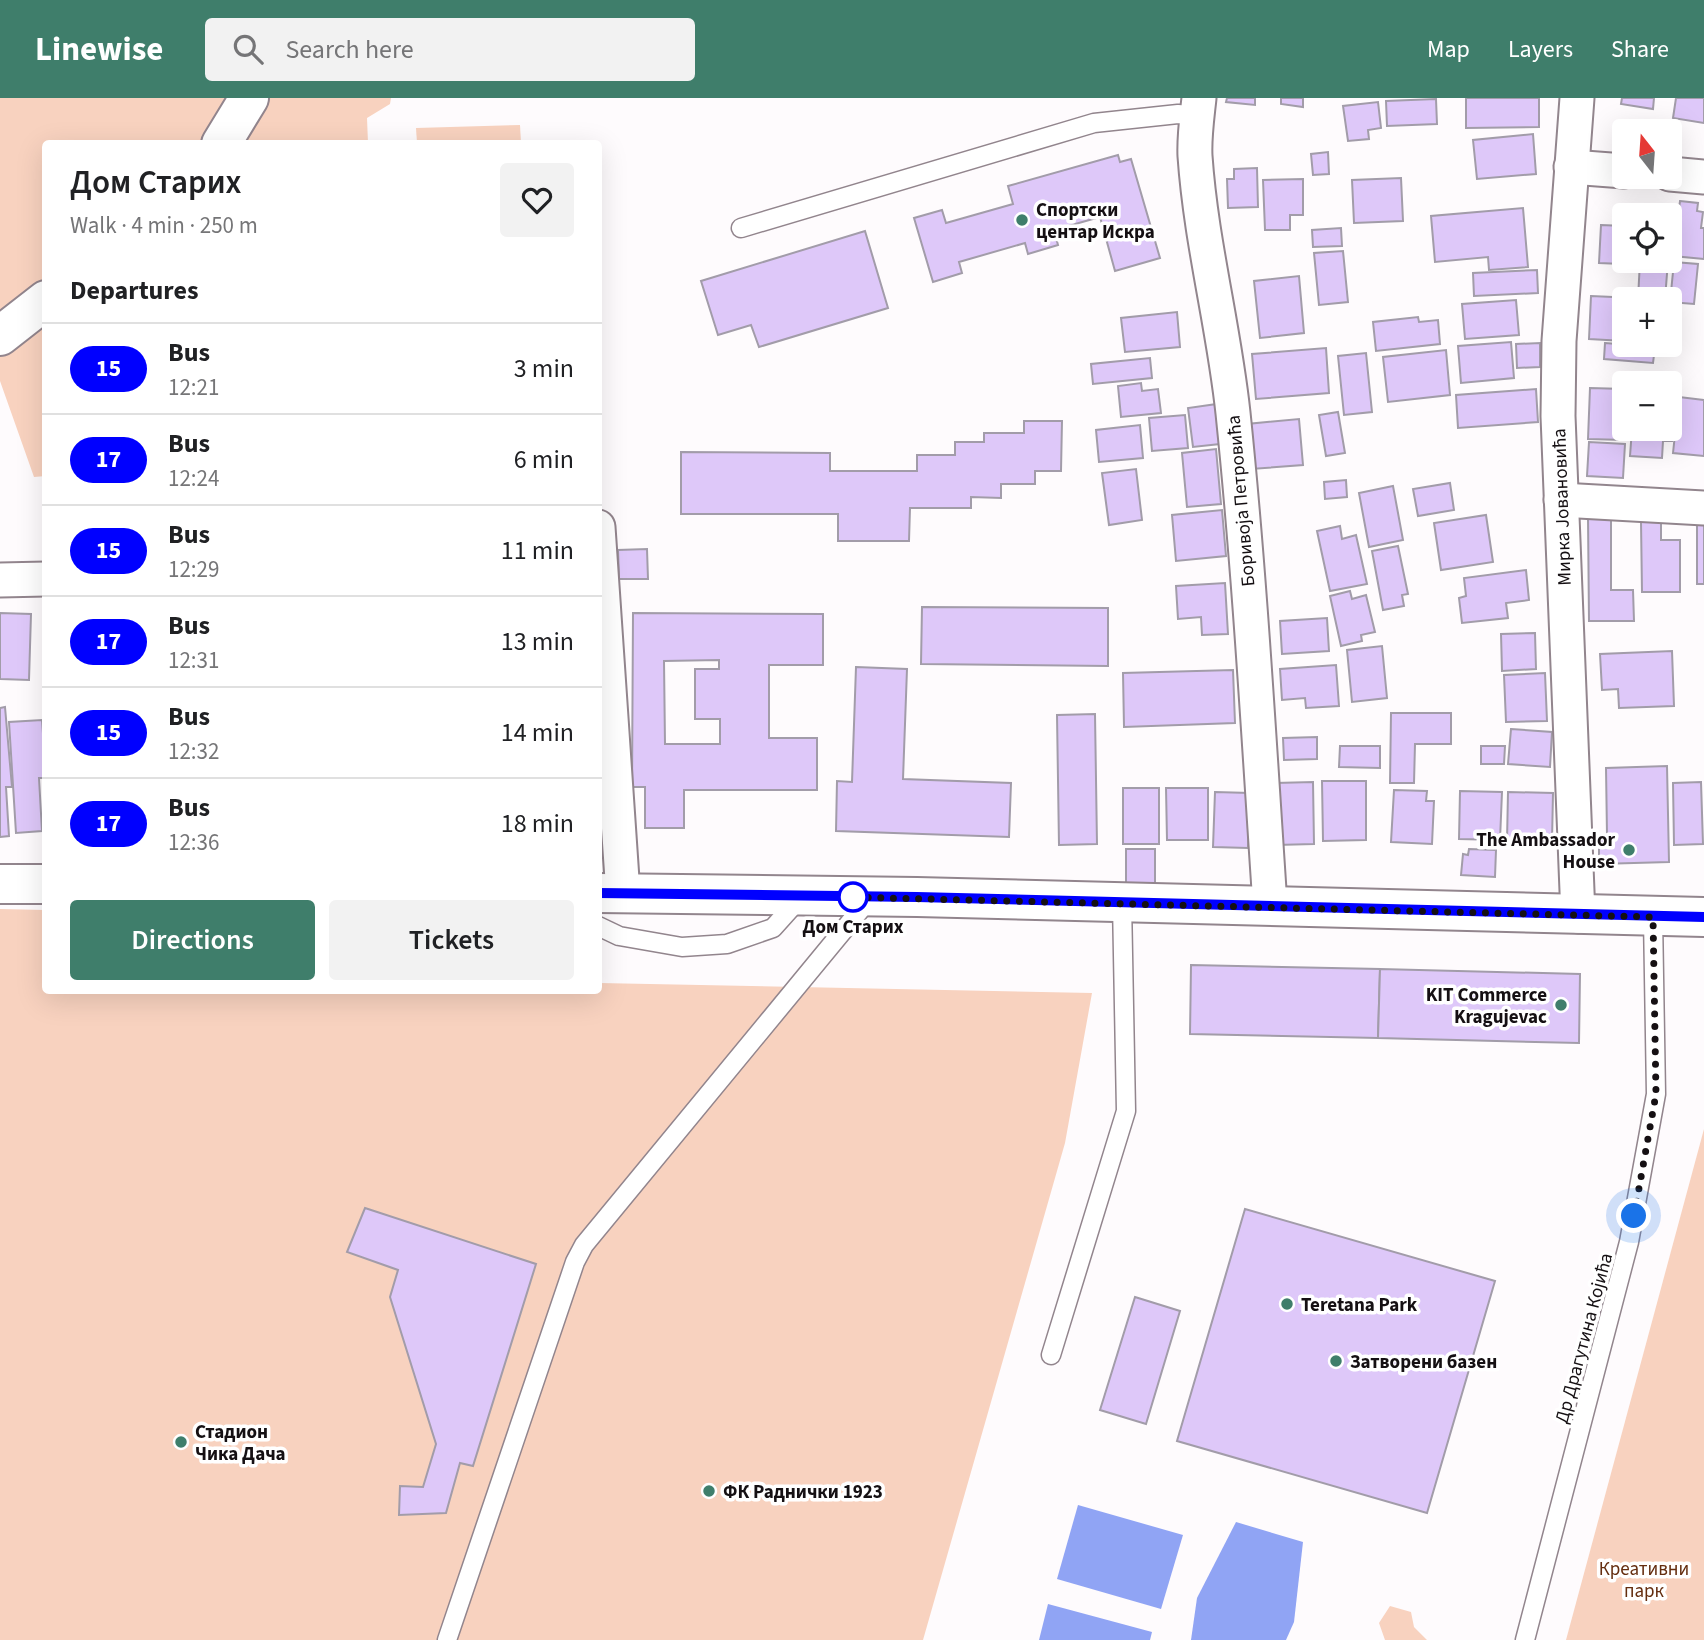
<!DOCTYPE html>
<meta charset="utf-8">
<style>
:root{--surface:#fff;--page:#f2f2f2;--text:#202124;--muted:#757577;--line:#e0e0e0;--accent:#3f7e6b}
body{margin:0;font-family:"Source Sans 3",sans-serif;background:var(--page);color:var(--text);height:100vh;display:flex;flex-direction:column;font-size:26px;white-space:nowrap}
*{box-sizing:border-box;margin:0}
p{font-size:23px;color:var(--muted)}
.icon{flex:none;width:38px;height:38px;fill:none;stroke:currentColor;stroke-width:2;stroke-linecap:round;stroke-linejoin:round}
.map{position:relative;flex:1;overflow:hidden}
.drawer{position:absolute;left:42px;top:42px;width:560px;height:854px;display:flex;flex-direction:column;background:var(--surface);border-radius:7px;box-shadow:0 7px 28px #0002}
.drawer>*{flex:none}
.badge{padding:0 14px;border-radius:23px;font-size:24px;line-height:46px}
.needle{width:46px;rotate:343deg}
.controls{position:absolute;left:1612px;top:21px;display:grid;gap:14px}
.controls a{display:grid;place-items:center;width:70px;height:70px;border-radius:7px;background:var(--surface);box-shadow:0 7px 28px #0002;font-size:35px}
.you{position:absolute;width:35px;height:35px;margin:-18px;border:5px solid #fff;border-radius:50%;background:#1a73e8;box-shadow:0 0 0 10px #1a73e833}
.map>.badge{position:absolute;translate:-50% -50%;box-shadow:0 0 0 4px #fff}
h2{padding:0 28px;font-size:26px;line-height:63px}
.round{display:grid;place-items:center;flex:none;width:74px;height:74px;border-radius:7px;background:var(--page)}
.head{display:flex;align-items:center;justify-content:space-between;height:119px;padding:0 28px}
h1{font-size:33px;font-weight:600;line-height:52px}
.action{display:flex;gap:14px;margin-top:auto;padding:14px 28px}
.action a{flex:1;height:80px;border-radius:7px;background:var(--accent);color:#fff;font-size:28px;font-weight:600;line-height:80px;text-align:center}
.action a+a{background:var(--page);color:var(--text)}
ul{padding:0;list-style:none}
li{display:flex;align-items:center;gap:21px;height:91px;padding:0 28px;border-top:2px solid var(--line)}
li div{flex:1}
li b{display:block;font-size:26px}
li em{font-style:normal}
li .badge{min-width:77px;font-weight:700;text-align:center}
header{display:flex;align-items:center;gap:42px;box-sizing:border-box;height:98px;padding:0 35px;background:var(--accent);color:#fff}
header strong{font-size:33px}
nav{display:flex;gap:38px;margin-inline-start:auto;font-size:24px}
.search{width:490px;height:63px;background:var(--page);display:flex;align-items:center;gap:18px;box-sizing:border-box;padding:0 24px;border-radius:7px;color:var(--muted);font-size:26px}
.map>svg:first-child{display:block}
</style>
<header>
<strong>Linewise</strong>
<div class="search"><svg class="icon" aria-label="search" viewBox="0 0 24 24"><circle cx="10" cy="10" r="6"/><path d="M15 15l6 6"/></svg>Search here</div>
<nav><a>Map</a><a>Layers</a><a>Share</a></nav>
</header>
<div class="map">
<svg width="1704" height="1542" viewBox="0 0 1704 1542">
<rect width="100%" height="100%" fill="#fefbfd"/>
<g fill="#f8d2bf">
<path d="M0 0H391L390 6 367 20 368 45 46 46V378L34 379 0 283Z"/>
<path d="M520 27 521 45H417L416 30Z"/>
<path d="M0 811 45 812 46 892H598L599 885 1092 895 1065 1045 923 1542H0Z"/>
<path d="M1704 1031V1542H1566Z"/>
<path d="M1390 1508 1411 1514 1414 1529 1427 1542H1385L1379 1525Z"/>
</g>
<g fill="#90a4f4">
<path d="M1078 1407 1183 1437 1161 1511 1057 1481Z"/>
<path d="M1236 1424 1303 1444 1294 1524 1286 1542H1191L1197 1500Z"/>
<path d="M1048 1506 1152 1534 1150 1542H1039Z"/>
</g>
<g fill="#dec8f9" stroke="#a29ca9" stroke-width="2" fill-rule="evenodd">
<path d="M1227 0H1255V7L1226 4Z"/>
<path d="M1281 0H1303V9L1281 6Z"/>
<path d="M1466 0H1539V29L1466 30Z"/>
<path d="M1622 0H1654L1653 11 1621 6Z"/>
<path d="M1676 0H1704V25L1673 20Z"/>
<path d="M1436 1 1437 26 1387 28 1386 3Z"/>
<path d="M1378 4 1381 30 1368 32 1369 41 1348 43 1343 8Z"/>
<path d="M1533 36 1536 76 1477 81 1473 42Z"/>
<path d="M1328 54 1329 76 1313 77 1311 56Z"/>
<path d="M1118 57 1120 64 1131 61 1160 160 1115 173 1100 119 1054 132 1058 147 1028 156 1025 145 959 164 962 175 933 184 914 120 942 112 946 125 1013 106 1008 88Z"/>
<path d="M1257 70 1258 109 1228 110 1227 81H1234V71Z"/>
<path d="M1401 80 1403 123 1354 125 1352 82Z"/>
<path d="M1303 81V117H1290V132H1265L1263 82Z"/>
<path d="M1680 103 1698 105 1697 113 1703 114 1701 130H1704V161L1673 158Z"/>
<path d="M1643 107 1671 108 1670 129V117H1643Z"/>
<path d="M1523 110 1528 169 1489 172 1488 159 1435 164 1431 118Z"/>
<path d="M1601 127 1624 128 1622 166 1599 165Z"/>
<path d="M1341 130 1342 148 1313 149 1312 132Z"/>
<path d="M865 133 888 210 759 249 751 227 718 237 701 183Z"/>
<path d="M1343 153 1348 204 1319 207 1314 155Z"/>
<path d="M1640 163H1668L1665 201H1638Z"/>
<path d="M1674 164 1698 166 1694 206 1670 204Z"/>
<path d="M1537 172 1538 195 1474 198 1473 175Z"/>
<path d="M1299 178 1304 235 1260 240 1254 183Z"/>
<path d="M1591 198 1635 200 1624 201V243L1589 241Z"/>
<path d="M1516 202 1519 237 1465 241 1462 206Z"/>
<path d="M1177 214 1180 249 1125 254 1121 220Z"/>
<path d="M1418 219 1419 224 1438 222 1440 246 1376 253 1373 224Z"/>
<path d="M1511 244 1514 280 1461 285 1458 248Z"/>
<path d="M1540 245V269L1517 270 1516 246Z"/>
<path d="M1605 245 1655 249 1653 265 1604 261Z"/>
<path d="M1326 250 1329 295 1256 301 1252 256Z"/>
<path d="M1446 252 1450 297 1388 304 1383 259Z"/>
<path d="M1366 255 1372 314 1344 317 1338 258Z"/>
<path d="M1150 260 1152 280 1093 286 1091 266Z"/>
<path d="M1635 283 1676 285 1672 343H1663L1662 360 1630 358 1632 331H1670V285H1635Z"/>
<path d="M1141 285 1142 293 1158 291 1161 315 1121 319 1118 288Z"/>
<path d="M1590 290 1624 291V342L1588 341Z"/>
<path d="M1536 291 1538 324 1458 330 1456 297Z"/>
<path d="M1679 299 1704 302V358L1673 355Z"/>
<path d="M1224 305 1229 345 1193 349 1188 310Z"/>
<path d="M1338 314 1345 355 1326 358 1319 317Z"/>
<path d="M1185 317 1188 350 1152 353 1149 320Z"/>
<path d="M1299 321 1303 367 1251 371 1247 326Z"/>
<path d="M1024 323H1062L1061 373H1035V386H1001V400L971 399V410H910L909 443H838V416H681V354L830 355V373H917V357H955V344H984V335H1024Z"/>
<path d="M1140 327 1143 360 1099 364 1096 332Z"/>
<path d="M1589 344 1625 346 1623 380 1587 378Z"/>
<path d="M1216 351 1221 406 1187 409 1182 355Z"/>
<path d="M1136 371 1142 422 1109 427 1102 375Z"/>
<path d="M1346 382 1347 399 1325 401 1324 384Z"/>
<path d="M1450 385 1454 412 1418 418 1413 391Z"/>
<path d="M1393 388 1403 442 1369 449 1359 395Z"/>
<path d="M1222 412 1226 458 1176 463 1172 417Z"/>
<path d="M1486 417 1493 464 1441 472 1434 425Z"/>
<path d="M1588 420H1611V492H1633L1634 523H1589Z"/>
<path d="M1641 424H1661V442H1680V494H1642Z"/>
<rect x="1697" y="427" width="7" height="59"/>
<path d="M1340 428 1342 441 1356 437 1367 486 1330 493 1317 433Z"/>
<path d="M1398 448 1408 496 1402 497 1404 508 1383 512 1372 453Z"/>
<path d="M647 451 648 481H619L618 452Z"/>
<path d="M1526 472 1529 502 1506 505 1508 520 1462 525 1459 500 1466 498 1464 480Z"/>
<path d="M1225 485 1228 536 1202 537 1201 519 1178 521 1176 488Z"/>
<path d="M1350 493 1352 501 1366 497 1375 534 1361 537 1362 543 1341 548 1330 498Z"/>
<path d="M922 509 1108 510V568L921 566Z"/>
<path d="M0 515 31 516 29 582 0 581Z"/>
<path d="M633 515 823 516V567H769V640H817V692H684V730H645V689H632ZM719 562V571H695V621H720V646H665L664 563Z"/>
<path d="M1327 520 1329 553 1282 556 1280 523Z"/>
<path d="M1535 535 1536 571 1502 573 1501 536Z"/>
<path d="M1382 548 1387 600 1352 604 1347 552Z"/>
<path d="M1672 553 1674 608 1619 610 1618 591 1602 592 1600 556Z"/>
<path d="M1336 567 1339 608 1306 610 1305 600 1282 602 1280 571Z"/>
<path d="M856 569 907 571 903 681 1011 685 1009 739 836 733 837 683 852 684Z"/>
<path d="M1233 572 1235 625 1124 629 1123 575Z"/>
<path d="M1545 575 1547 623 1506 624 1504 577Z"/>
<path d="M5 609 12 689H6L9 738 0 739V610Z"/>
<path d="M1391 615H1451V646H1415L1414 685H1390Z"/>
<path d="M1095 616 1097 746 1059 747 1057 617Z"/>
<path d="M42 622 46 676V680H39L42 733 16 735 9 624Z"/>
<path d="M1511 631 1552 634 1550 669 1508 666Z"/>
<path d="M1317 639V661L1284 662 1283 640Z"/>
<path d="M1340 648H1380V670L1339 669Z"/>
<path d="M1481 648H1505L1504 666H1481Z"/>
<path d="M1667 668 1669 764 1599 766V738L1607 737 1606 670Z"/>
<path d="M1322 683H1366V742L1323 743Z"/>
<path d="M1313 684 1314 746 1276 747 1275 685Z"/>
<path d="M1701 684 1703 746 1674 747 1673 685Z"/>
<rect x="1123" y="690" width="36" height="56"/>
<path d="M1166 690H1208V742H1167Z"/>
<path d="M1394 692 1427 693 1426 703H1434L1432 746 1391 744Z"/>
<path d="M1460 693 1502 694 1500 742 1459 741Z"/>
<path d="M1215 694 1250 695 1248 750 1213 749Z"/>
<path d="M1508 694 1553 695 1552 743H1507Z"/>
<rect x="1126" y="751" width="29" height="35"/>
<path d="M1469 751 1496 752 1495 779 1461 777 1463 756 1468 757Z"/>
<path d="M1191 867 1380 871 1378 940 1190 936Z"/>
<path d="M1380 871 1580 876 1579 945 1378 940Z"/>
<path d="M365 1110 536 1166 473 1368 460 1365 446 1415 399 1417 400 1388 423 1389 436 1346 390 1199 398 1172 347 1154Z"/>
<path d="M1245 1111 1495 1183 1427 1415 1177 1343Z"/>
<path d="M1135 1199 1180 1213 1146 1326 1100 1312Z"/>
</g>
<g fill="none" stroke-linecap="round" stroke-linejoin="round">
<g stroke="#92858d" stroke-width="21">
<g id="lane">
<path d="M741 130 1094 25 1178 16 1197 18"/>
<path d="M598 828 619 838 682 849 727 846 773 830 800 800"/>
<path d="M1051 1257 1126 1013 1122 804"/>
<path d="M447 1542 575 1164 584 1147 870 800"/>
<path d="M1525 1542 1629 1144 1656 996 1653 819"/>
</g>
</g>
<g stroke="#92858d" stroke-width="37">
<g id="street">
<path d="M1199 0C1197 19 1194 39 1195 58 1201 145 1224 229 1233 315 1250 479 1259 643 1270 807"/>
<path d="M1577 0 1559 243 1558 318 1578 818"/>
<path d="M1571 69 1624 73"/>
<path d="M1670 76 1704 79"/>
<path d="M1561 402 1704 410"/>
<path d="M598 429 623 796"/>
<path d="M0 482 46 481"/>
</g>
</g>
<g stroke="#92858d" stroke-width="42">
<g id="secondary">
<path d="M221 46 249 0"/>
<path d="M0 238 46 202"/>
<path d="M0 786H46"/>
<path d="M598 795 917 799 1704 819"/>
</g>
</g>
<use href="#lane" stroke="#fff" stroke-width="18"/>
<use href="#street" stroke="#fff" stroke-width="33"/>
<use href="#secondary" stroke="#fff" stroke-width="38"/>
</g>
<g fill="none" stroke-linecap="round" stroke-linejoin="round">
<g stroke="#fff" stroke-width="16">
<path id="line" d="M598 795 917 799 1704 819"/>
</g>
<use href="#line" stroke="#00f" stroke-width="10"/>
<path stroke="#151013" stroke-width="7" stroke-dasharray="0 12.6" d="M853 799H848L1653 819 1656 996 1634 1118"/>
</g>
<g fill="#3f7e6b" stroke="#fff" stroke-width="2.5">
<circle cx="1022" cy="122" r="7"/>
<circle cx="1629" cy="752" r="7"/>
<circle cx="1561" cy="907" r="7"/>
<circle cx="1287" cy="1206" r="7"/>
<circle cx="1336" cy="1263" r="7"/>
<circle cx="181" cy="1344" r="7"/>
<circle cx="709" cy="1393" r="7"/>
</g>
<circle fill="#fff" stroke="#00f" stroke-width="3.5" cx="853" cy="799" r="14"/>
<g text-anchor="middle" stroke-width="7" stroke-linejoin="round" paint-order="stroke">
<g font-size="19" font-weight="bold" fill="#151013" stroke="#fff" text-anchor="start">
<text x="1036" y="118">Спортски<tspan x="1036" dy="22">центар Искра</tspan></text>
<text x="1615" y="748" text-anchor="end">The Ambassador<tspan x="1615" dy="22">House</tspan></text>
<text x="1547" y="903" text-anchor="end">KIT Commerce<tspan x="1547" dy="22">Kragujevac</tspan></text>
<text x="1301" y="1213">Teretana Park</text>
<text x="1350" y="1270">Затворени базен</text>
<text x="195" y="1340">Стадион<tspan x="195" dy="22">Чика Дача</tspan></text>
<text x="723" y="1400">ФК Раднички 1923</text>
</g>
<g font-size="19" fill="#151013" stroke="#fff">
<text transform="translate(1240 403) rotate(-95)" y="7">Боривоја Петровића</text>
<text transform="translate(1561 409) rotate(-92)" y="7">Мирка Јовановића</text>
<text transform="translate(1583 1240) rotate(-75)" y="7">Др Драгутина Којића</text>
</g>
<g font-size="19" font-weight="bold" fill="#151013" stroke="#fff">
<text x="853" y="835">Дом Старих</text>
</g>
<g font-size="19" fill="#642d0f" stroke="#fff">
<text x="1644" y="1477">Креативни<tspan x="1644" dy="22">парк</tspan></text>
</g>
</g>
</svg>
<div class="controls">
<a><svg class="needle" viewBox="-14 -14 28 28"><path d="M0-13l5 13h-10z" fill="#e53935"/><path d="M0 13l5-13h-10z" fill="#757577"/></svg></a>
<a><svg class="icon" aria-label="locate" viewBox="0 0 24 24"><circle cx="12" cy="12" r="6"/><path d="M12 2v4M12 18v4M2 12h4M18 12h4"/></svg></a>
<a>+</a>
<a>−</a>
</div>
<div class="you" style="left:1634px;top:1118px"></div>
<section class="drawer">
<div class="head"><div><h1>Дом Старих</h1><p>Walk · 4 min · 250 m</p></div><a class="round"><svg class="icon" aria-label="heart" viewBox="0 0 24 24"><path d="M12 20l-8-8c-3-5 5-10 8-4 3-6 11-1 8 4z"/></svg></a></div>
<h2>Departures</h2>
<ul>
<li><span class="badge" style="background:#00f;color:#fff">15</span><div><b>Bus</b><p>12:21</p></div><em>3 min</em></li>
<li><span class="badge" style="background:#00f;color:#fff">17</span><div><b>Bus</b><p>12:24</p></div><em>6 min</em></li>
<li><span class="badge" style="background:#00f;color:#fff">15</span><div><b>Bus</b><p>12:29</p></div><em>11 min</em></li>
<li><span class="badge" style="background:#00f;color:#fff">17</span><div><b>Bus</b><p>12:31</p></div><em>13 min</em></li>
<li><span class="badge" style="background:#00f;color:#fff">15</span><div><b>Bus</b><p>12:32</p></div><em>14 min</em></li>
<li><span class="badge" style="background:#00f;color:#fff">17</span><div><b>Bus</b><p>12:36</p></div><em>18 min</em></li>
</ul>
<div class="action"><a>Directions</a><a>Tickets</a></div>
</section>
</div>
